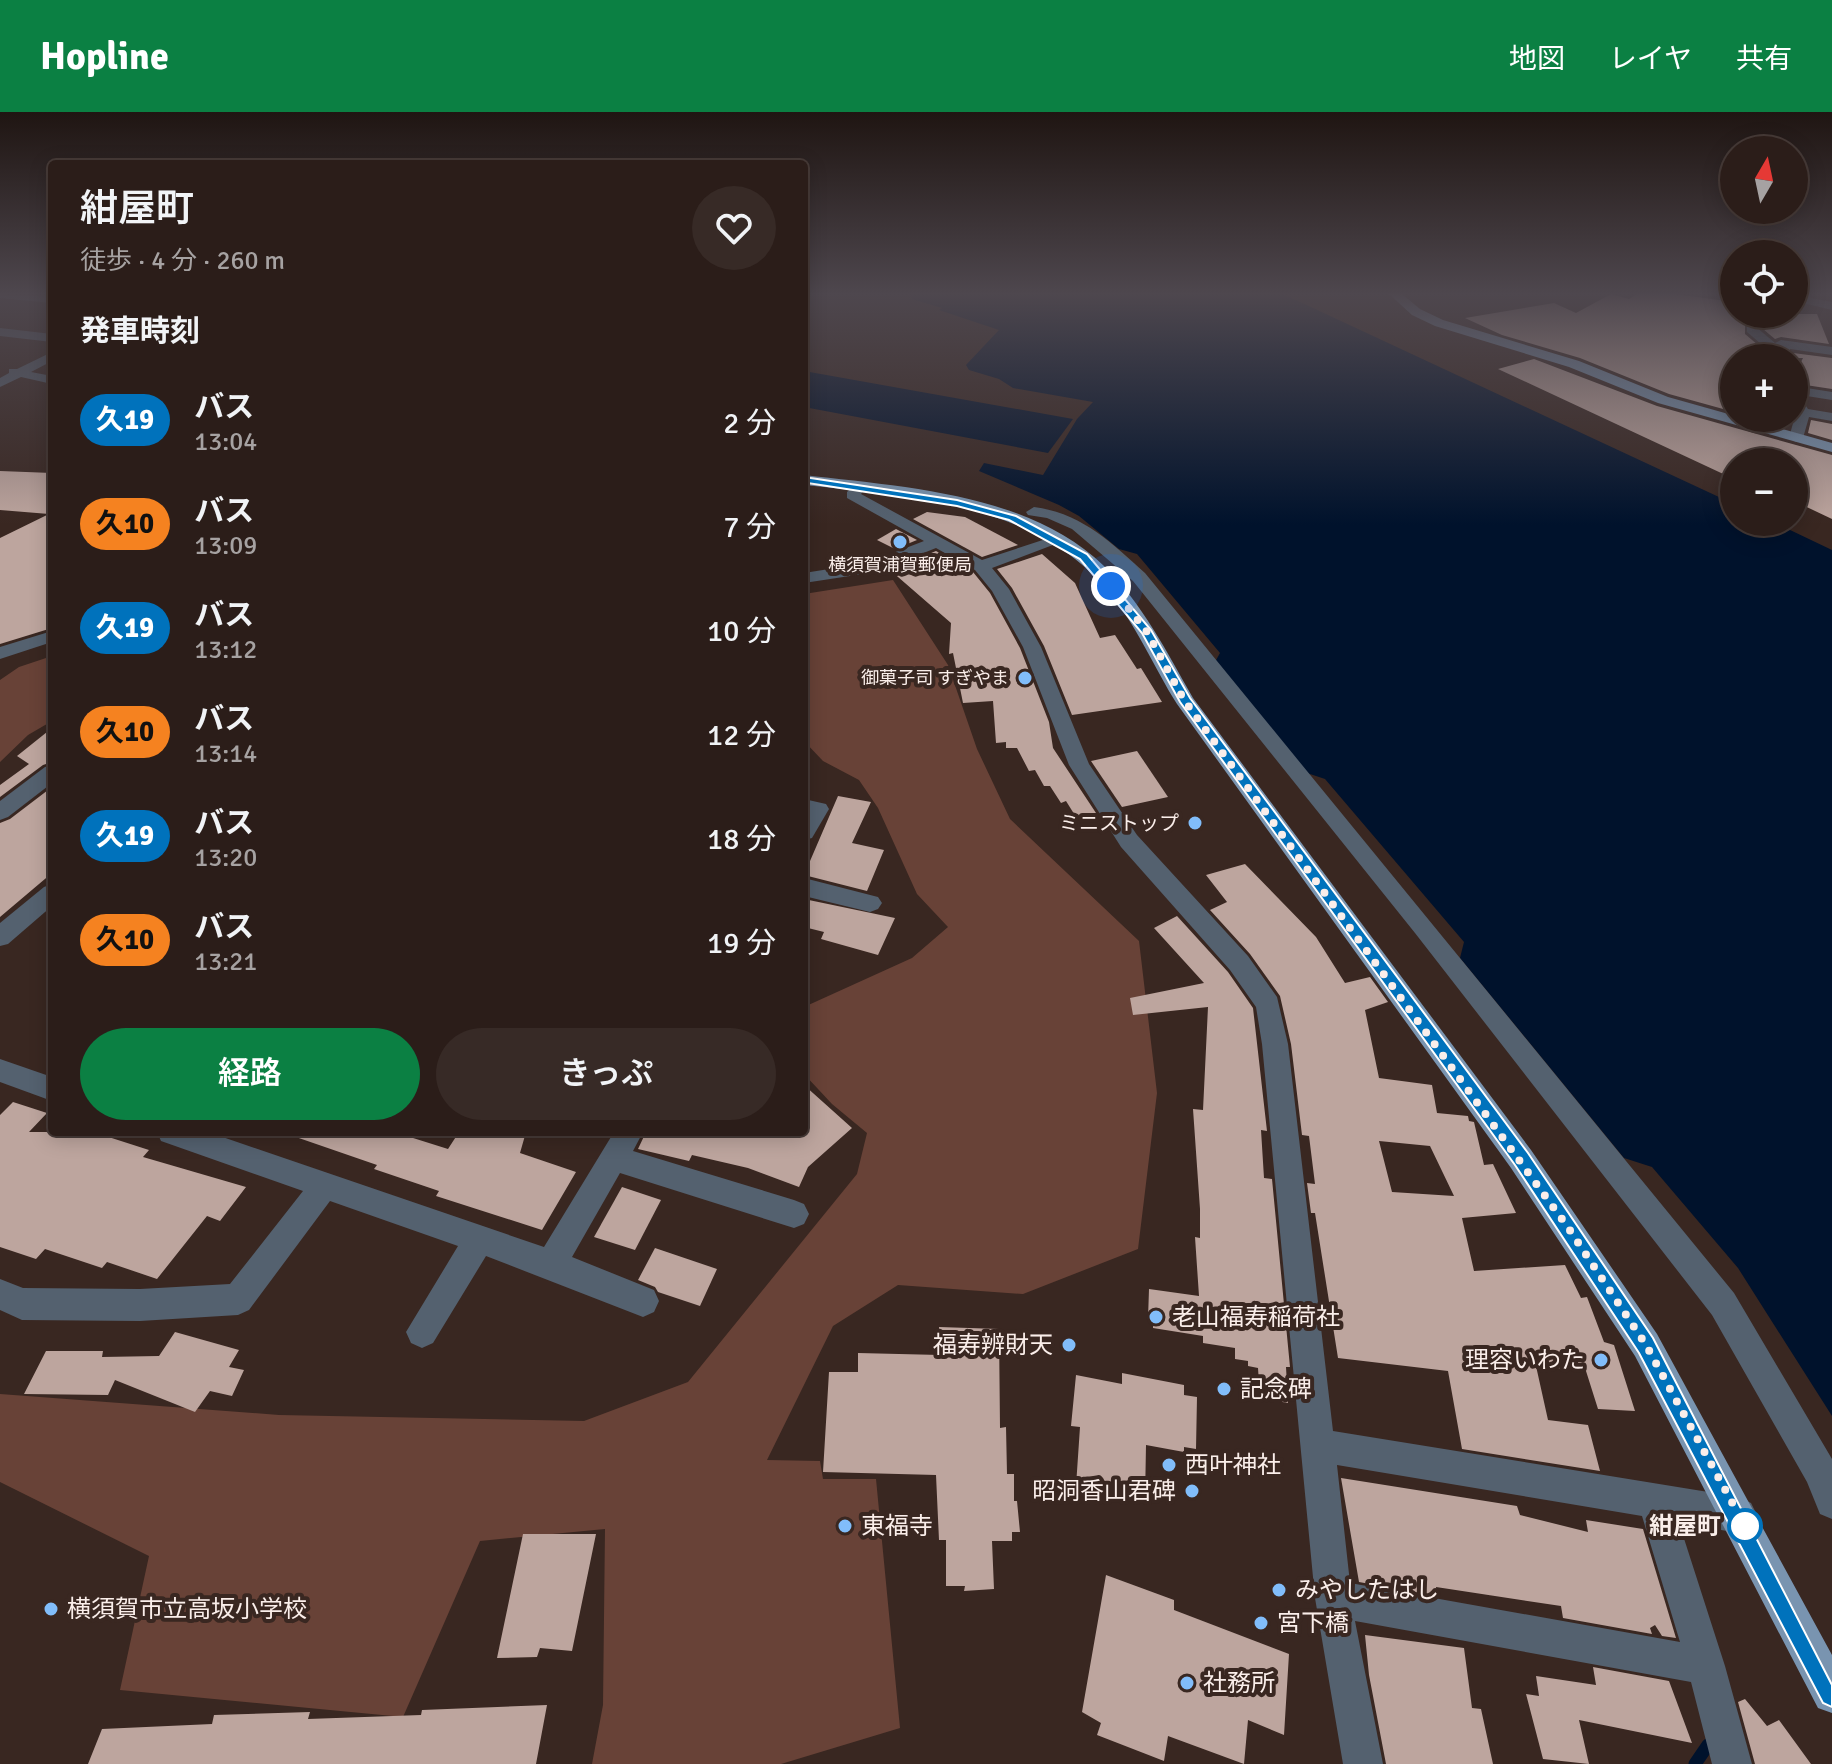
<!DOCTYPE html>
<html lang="ja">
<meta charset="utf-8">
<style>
:root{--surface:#2b1d19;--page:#372a26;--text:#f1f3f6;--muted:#a6a2a2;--line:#473b38;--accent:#0b8043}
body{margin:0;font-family:Signika,"Noto Sans JP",sans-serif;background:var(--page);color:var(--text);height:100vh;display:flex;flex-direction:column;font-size:30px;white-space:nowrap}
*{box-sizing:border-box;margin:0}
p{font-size:26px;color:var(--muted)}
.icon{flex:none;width:44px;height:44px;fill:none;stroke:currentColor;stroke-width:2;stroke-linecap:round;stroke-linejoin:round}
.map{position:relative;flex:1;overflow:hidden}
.sheet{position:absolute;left:48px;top:48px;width:760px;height:976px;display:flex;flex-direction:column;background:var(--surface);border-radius:8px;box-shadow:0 4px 20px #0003,0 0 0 2px var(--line)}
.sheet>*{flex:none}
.badge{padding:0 16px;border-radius:26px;font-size:28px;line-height:52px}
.needle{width:52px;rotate:9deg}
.controls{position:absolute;left:1720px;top:24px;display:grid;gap:16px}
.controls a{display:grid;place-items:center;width:88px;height:88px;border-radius:50%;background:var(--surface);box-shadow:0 4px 20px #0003,0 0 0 2px var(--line);font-size:40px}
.you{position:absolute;width:40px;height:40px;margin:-20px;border:6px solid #fff;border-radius:50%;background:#1a73e8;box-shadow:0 0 0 12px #1a73e833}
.map>.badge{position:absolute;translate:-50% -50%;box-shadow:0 0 0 4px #fff}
h2{padding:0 32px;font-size:30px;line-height:72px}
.round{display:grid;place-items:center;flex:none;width:84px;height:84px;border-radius:42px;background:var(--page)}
.overview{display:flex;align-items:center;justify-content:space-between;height:136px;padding:0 32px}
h1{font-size:38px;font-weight:600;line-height:60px}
.button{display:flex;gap:16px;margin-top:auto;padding:16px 32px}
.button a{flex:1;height:92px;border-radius:48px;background:var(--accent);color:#fff;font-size:32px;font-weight:600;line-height:92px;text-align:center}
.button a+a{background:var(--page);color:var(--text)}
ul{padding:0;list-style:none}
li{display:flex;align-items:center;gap:24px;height:104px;padding:0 32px}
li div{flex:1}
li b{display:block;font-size:30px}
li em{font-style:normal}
li .badge{min-width:88px;font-weight:700;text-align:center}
header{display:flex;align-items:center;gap:48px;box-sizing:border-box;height:112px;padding:0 40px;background:var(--accent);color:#fff}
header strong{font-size:38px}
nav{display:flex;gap:44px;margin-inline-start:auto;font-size:28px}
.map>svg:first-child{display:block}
</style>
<header>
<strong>Hopline</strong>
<nav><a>地図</a><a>レイヤ</a><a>共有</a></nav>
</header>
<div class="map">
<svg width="1832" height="1652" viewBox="0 0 1832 1652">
<rect width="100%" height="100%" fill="#392721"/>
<g fill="#684237">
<path d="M893 468 948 553 977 637 1010 707 1139 829 1157 981 1138 1137 1023 1182 898 1173 833 1214 767 1348 820 1349 823 1367H876L900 1616 781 1652H592L603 1593 605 1417 480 1429 403 1605 120 1578 149 1444 0 1370V1282L279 1303 584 1309 688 1270 857 1062 867 1021 832 992 804 962V895L912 846 948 815 917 782 878 696 859 668 823 649 804 629V482Z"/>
<path d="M52 544V609L28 623 0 650V568L19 555Z"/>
</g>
<g fill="#00122c">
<path d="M911 182H1283L1734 392V410H1773L1832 438V1304L1738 1156 1652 1055 1624 1046 1460 846 1464 830 1325 667 1307 661 1215 550 1220 541 1137 442 1119 437 1079 404 1059 393 979 359 984 351 1043 363 1077 307 1093 290 1013 276 999 267 969 258 966 253 999 218 939 198 942 196 912 187Z"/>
<path d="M804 259 1073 307 1048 341 804 295Z"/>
</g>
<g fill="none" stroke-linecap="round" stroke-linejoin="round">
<path stroke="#00122c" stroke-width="13" d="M1695 1652 1708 1633"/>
</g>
<g fill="#bda59e" fill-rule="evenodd">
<path d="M1611 182 1629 187 1637 182H1675L1734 190V202H1817L1829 232 1781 225 1775 227 1757 212H1745V222L1765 239 1775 242 1776 246H1734V300L1669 282 1580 246 1502 223 1465 206 1554 191 1576 201Z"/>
<path d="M1793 241 1832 246V277L1799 272 1797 258 1803 246H1794Z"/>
<path d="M1534 247 1657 294 1832 343V407L1794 389V350H1734V367L1498 257Z"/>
<path d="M1811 308 1832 312V328L1808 321Z"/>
<path d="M0 359 52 361V516L0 532V426L49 402 0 398Z"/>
<path d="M927 400 965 405 1018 433 982 445 913 407Z"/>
<path d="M896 417 917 428 895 437 877 428Z"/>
<path d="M936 439 973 460 990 481 1020 536 1049 610 1053 636 1096 701 1076 705 1066 689 1061 691 1050 674H1044L1035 658 1029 659 1017 636H1006V630L996 631 993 589 963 591 953 541 949 542 951 511 890 458Z"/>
<path d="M1042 442 1075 471 1100 526 1115 523 1137 557 1141 556 1162 590 1072 603 1044 534 1012 476 997 457Z"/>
<path d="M52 616V650L43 653 0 685V673L29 652 17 644Z"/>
<path d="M1137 639 1168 685 1122 695 1091 649Z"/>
<path d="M52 675V761L0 805V711L10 707Z"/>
<path d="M838 684 871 690 852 731 884 738 867 779 804 763Z"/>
<path d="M1245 752 1316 825 1345 871 1370 865 1388 890 1365 898 1379 966 1432 973 1437 1001 1468 1004 1469 1009 1474 1010 1484 1053 1493 1052 1516 1101 1462 1106 1474 1159 1565 1153 1581 1186 1587 1185 1604 1230 1614 1233 1635 1299 1598 1297 1586 1259 1536 1254 1548 1308 1588 1313 1600 1359 1462 1337 1448 1259 1338 1246 1315 1101H1311L1307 1071 1315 1072 1309 1024 1302 1023 1291 932 1280 884 1250 842 1210 798 1227 790 1206 763ZM1379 1029 1430 1034 1454 1084 1392 1080Z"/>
<path d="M804 787 895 806 878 843 821 827 824 820 804 815Z"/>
<path d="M1177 804 1228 860 1253 896 1267 1019 1261 1018 1264 1066 1272 1067 1290 1255H1286L1288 1291 1260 1286 1258 1256 1248 1254V1249L1235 1247V1236L1203 1231V1224L1153 1216V1208L1148 1207 1149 1177 1199 1184 1195 1125 1200 1126V1097L1193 997 1203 998 1208 895 1133 903 1130 886 1204 871 1154 816Z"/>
<path d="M804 973 852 1016 808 1055 799 1075 748 1056 692 1043 689 1049 638 1037 646 1020H702L723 1026 725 1020H804Z"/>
<path d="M13 990 47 1001 29 1020H93L149 1038 143 1045 246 1075 220 1109 207 1104 157 1167 107 1150 102 1156 45 1137 36 1147 0 1135V1003Z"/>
<path d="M293 1020H394L448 1037 459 1020H526L520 1041 576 1060 542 1118 436 1084 439 1079 374 1057 377 1053 293 1024Z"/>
<path d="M622 1075 661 1088 635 1138 594 1125Z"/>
<path d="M655 1136 717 1157 700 1194 658 1180 655 1175 638 1168Z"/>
<path d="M939 1215 999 1217 1000 1316 1006 1315 1007 1362H1014V1389H1017L1020 1420H1012V1429H992L994 1477 964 1479 965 1474H946V1428H939L936 1363 823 1360 829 1260H858V1241L940 1243Z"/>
<path d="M175 1220 239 1238 229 1255 244 1258 232 1284 210 1279 195 1300 115 1268 108 1283 24 1282 46 1239H103L102 1245 159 1244Z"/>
<path d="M1122 1261 1184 1273V1283L1197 1285 1196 1337 1184 1335V1340L1146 1333 1145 1388 1119 1379 1076 1374 1080 1315 1071 1314 1076 1263 1122 1272Z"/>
<path d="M1341 1366 1517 1394 1520 1403 1588 1420 1586 1408 1643 1417 1676 1526 1662 1524 1655 1513 1650 1516 1652 1522 1563 1506 1561 1494 1436 1475 1437 1484 1359 1470Z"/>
<path d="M523 1422H596L572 1539 540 1536 537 1545 497 1546Z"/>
<path d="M1106 1463 1174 1488V1498L1289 1542 1284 1623 1248 1608 1244 1652 1168 1624 1164 1649 1097 1623 1101 1611 1082 1600Z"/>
<path d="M1365 1523 1464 1536 1472 1596 1481 1597 1493 1652H1386L1369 1563Z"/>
<path d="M1593 1555 1669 1569 1692 1631 1579 1608 1589 1652 1543 1647 1526 1582 1539 1584 1536 1564 1596 1573Z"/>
<path d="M1745 1587 1767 1614 1779 1608 1811 1652H1755L1738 1590Z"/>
<path d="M547 1593 536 1652H88L102 1617 212 1612 214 1603 310 1600 308 1607 421 1603 422 1598Z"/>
</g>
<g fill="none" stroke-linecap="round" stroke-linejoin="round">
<g fill="#54616f" fill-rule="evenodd">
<path d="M0 182 52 185V191L0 186Z"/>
<path d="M1794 182H1806L1811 186 1832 190V198L1803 191Z"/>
<path d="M1747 214H1755L1775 231 1781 228 1832 235V243L1790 237 1791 246H1779L1777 239 1767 237 1747 220Z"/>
<path d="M0 216 52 222V230L0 224Z"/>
<path d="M52 240V249L31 260 52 264V272L21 265 0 275V266L9 261V257H17Z"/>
<path d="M1794 274 1832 280V288L1794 282 1799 283 1808 297 1832 301V309L1809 305 1803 326 1796 330 1789 326 1796 300Z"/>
<path d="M858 370 866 375 861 382 982 448 1058 423 1066 428 992 456 1009 477 1041 535 1089 652 1137 723 1248 844 1277 885 1288 932 1333 1319 1739 1385 1751 1391 1757 1403 1751 1415 1739 1421 1679 1411 1725 1554 1752 1652H1712L1691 1570 1355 1509 1383 1652H1343L1315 1486 1262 932 1256 895 1230 858 1121 735 1069 653 1023 535 992 479 975 458 936 436 876 460 804 471V461L867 451 924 429 847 386V380ZM1337 1353 1642 1404 1680 1530 1350 1471Z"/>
<path d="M1034 395C1081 401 1111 430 1145 461L1734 1181 1832 1347V1407L1820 1402 1807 1370 1712 1203 1415 821 1133 469 1072 417 1047 406 1028 403 1026 400Z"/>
<path d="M52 519V530L0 547V535Z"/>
<path d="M52 653V671L8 705 0 708V689L45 655Z"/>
<path d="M804 687 826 692 829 697 812 726 804 728Z"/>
<path d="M804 766 878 785 882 791 878 797 870 800 804 784Z"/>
<path d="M52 772V794L8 832 0 834V811L44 775Z"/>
<path d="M0 947 52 965V989L0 970Z"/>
<path d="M157 1020H208L544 1135 614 1020H643L633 1039 794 1088 804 1092 809 1102 804 1112 794 1116 620 1061 572 1145 654 1178 659 1189 654 1200 643 1205 486 1144 433 1231 422 1236 411 1231 406 1220 458 1134 330 1089 249 1198 238 1203 140 1209 22 1208 0 1198V1167L23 1176 140 1177 230 1172 303 1079 161 1029Z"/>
</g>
<g fill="#7994b0" fill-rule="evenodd">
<path d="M1389 182H1402L1420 197 1443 208 1579 249 1668 285 1832 331V340L1658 291 1569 255 1435 214 1412 203Z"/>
<path d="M804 363C904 375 1028 381 1104 454 1142 491 1167 540 1193 586L1531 1038 1657 1222 1832 1543V1601L1818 1596 1635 1244 1511 1056 1177 592C1153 554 1137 513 1107 478 1035 391 909 384 804 373Z"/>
</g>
</g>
<linearGradient id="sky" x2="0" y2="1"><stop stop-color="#1f1512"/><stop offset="0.44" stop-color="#4e474e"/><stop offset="1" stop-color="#4e474e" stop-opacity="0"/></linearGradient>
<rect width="1832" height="413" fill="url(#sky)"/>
<path fill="#0072bc" stroke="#fff" stroke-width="2" d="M804 365 957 388 1016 404 1087 442 1151 518 1190 586 1528 1041 1653 1226 1832 1573V1595L1823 1591 1639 1241 1515 1053 1180 590 1142 521 1080 447 1009 408 957 394 801 370Z"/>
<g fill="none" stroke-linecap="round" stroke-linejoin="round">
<path stroke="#faeeea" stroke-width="8" stroke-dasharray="0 14.4" d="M1111 474 1147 520 1184 588 1567 1114 1646 1233 1745 1414"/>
</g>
<g fill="#81bdfa" stroke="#392721" stroke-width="3">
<circle cx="900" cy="430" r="8"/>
<circle cx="1025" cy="566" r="8"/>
<circle cx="1195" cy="711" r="8"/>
<circle cx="1156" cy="1205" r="8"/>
<circle cx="1069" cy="1233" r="8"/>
<circle cx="1601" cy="1248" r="8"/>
<circle cx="1224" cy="1277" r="8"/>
<circle cx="1169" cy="1353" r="8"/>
<circle cx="1192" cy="1379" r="8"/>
<circle cx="845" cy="1414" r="8"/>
<circle cx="1279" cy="1478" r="8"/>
<circle cx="51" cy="1497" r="8"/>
<circle cx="1261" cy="1511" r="8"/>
<circle cx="1187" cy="1571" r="8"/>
</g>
<circle fill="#fff" stroke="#0072bc" stroke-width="4" cx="1745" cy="1414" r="16"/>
<g text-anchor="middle" stroke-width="8" stroke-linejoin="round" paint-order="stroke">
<g font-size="18" fill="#faeeea" stroke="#392721">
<text x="900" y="459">横須賀浦賀郵便局</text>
<text x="1009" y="572" text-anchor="end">御菓子司 すぎやま</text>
</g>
<g font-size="20" fill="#faeeea" stroke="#392721" text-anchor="end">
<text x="1179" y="718">ミニストップ</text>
</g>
<g font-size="24" fill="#faeeea" stroke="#392721" text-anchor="start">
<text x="1172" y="1213">老山福寿稲荷社</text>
<text x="1053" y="1241" text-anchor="end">福寿辨財天</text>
<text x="1585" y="1256" text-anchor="end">理容いわた</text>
<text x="1240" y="1285">記念碑</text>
<text x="1185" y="1361">西叶神社</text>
<text x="1176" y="1387" text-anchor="end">昭洞香山君碑</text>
<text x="861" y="1422">東福寺</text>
<text x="1295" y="1486">みやしたはし</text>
<text x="67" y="1505">横須賀市立高坂小学校</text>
<text x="1277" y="1519">宮下橋</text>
<text x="1203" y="1579">社務所</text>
</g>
<g font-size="24" font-weight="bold" fill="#faeeea" stroke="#392721" text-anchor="end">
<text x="1721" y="1422">紺屋町</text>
</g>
</g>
</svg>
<div class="controls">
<a><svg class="needle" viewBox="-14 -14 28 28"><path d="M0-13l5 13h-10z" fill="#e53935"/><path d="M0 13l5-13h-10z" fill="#a6a2a2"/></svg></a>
<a><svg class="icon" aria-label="locate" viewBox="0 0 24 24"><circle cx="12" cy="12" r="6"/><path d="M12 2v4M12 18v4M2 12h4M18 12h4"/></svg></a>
<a>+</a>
<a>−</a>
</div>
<div class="you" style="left:1111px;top:474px"></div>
<section class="sheet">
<div class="overview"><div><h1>紺屋町</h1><p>徒歩 · 4 分 · 260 m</p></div><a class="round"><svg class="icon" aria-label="heart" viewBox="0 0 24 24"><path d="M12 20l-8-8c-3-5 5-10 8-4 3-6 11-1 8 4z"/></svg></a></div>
<h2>発車時刻</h2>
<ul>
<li><span class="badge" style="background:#0072bc;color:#fff">久19</span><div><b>バス</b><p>13:04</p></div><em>2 分</em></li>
<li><span class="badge" style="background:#f58220;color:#111">久10</span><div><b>バス</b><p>13:09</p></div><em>7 分</em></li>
<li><span class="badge" style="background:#0072bc;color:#fff">久19</span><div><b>バス</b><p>13:12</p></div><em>10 分</em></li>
<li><span class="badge" style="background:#f58220;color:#111">久10</span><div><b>バス</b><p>13:14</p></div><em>12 分</em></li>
<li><span class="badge" style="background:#0072bc;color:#fff">久19</span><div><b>バス</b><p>13:20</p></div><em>18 分</em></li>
<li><span class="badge" style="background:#f58220;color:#111">久10</span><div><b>バス</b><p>13:21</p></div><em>19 分</em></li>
</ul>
<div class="button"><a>経路</a><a>きっぷ</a></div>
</section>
</div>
